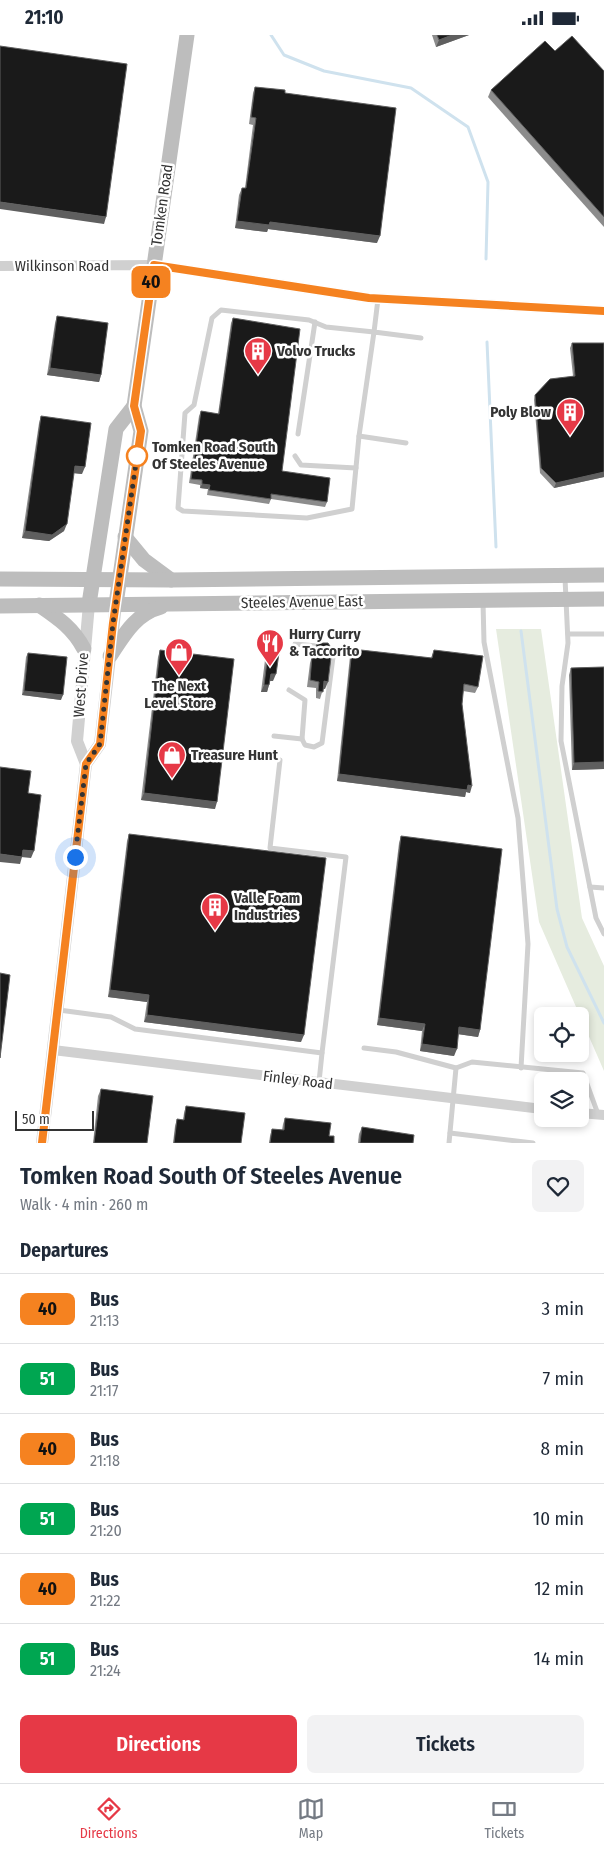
<!DOCTYPE html>
<meta charset="utf-8">
<style>
:root{--surface:#fff;--page:#f2f2f3;--text:#1f2937;--muted:#747a83;--line:#e0e1e3;--accent:#e63946}
body{margin:0;font-family:"Fira Sans Condensed",sans-serif;background:var(--page);color:var(--text);height:100vh;display:flex;flex-direction:column;font-size:19px;white-space:nowrap}
*{box-sizing:border-box;margin:0}
p{font-size:16px;color:var(--muted)}
.icon{flex:none;width:28px;height:28px;fill:none;stroke:currentColor;stroke-width:2;stroke-linecap:round;stroke-linejoin:round}
.map{position:relative;height:1108px;overflow:hidden}
.side{display:flex;flex-direction:column;background:var(--surface);flex:1}
.side>*{flex:none}
.badge{padding:0 10px;border-radius:8px;font-size:18px;line-height:32px}
.controls{position:absolute;left:534px;top:972px;display:grid;gap:10px}
.controls a{display:grid;place-items:center;width:55px;height:55px;border-radius:8px;background:var(--surface);box-shadow:0 2px 8px #0003;font-size:25px}
.scale{position:absolute;left:15px;bottom:12px;width:79px;box-sizing:border-box;padding-left:5px;border:2px solid #333;border-top:0;font-size:14px;line-height:18px;white-space:nowrap;color:#333;-webkit-text-stroke:4px #fff;paint-order:stroke}
.you{position:absolute;width:25px;height:25px;margin:-12px;border:4px solid #fff;border-radius:50%;background:#1a73e8;box-shadow:0 0 0 8px #1a73e833}
.map>.badge{position:absolute;translate:-50% -50%;box-shadow:0 0 0 2px #fff}
h2{padding:0 20px;font-size:19px;line-height:45px}
.round{display:grid;place-items:center;flex:none;width:52px;height:52px;border-radius:8px;background:var(--page)}
.headline{display:flex;align-items:center;justify-content:space-between;height:85px;padding:0 20px}
h1{font-size:24px;font-weight:600;line-height:38px}
.cta{display:flex;gap:10px;margin-top:auto;padding:10px 20px}
.cta a{flex:1;height:58px;border-radius:8px;background:var(--accent);color:#fff;font-size:20px;font-weight:600;line-height:58px;text-align:center}
.cta a+a{background:var(--page);color:var(--text)}
ul{padding:0;list-style:none}
li{display:flex;align-items:center;gap:15px;height:70px;padding:0 20px;border-top:1px solid var(--line)}
li div{flex:1}
li b{display:block;font-size:19px}
li em{font-style:normal}
li .badge{min-width:55px;font-weight:700;text-align:center}
.status{display:flex;justify-content:space-between;align-items:center;height:35px;padding:0 25px;background:var(--surface);direction:ltr}
.status svg{height:14px;fill:currentColor}
.tabs{display:flex;justify-content:space-around;align-items:center;height:70px;border-top:1px solid var(--line);background:var(--surface);font-size:14px;color:var(--muted)}
.tabs a{display:grid;justify-items:center;gap:2px}
.tabs .selected{color:var(--accent)}
.map>svg:first-child{display:block}
</style>
<div class="status"><b>21:10</b><svg viewBox="0 0 49 12"><path d="M0 12V9h3v3zM5 12V6h3v6zM10 12V3h3v9zM15 12V0h3v12zM26 1h20v11H26zM47 4h2v5h-2z"/></svg></div>
<div class="map">
<svg width="604" height="1108" viewBox="0 0 604 1108">
<rect width="100%" height="100%" fill="#fff"/>
<path fill="#e6ecdf" d="M496 594H541L582 883 604 931V1036L539 887Z"/>
<g fill="none" stroke-linecap="round" stroke-linejoin="round">
<g stroke="#cfe2ee" stroke-width="3">
<path d="M271 0 284 20 324 36 411 53 468 92 488 147 486 224"/>
<path d="M487 307 496 512"/>
<path d="M521 596 557 874 567 912 604 988"/>
</g>
<g stroke="#d0d0d0" stroke-width="5">
<path d="M378 264 374 297 326 292 309 285 221 275 212 283 194 370 185 378 178 473 183 476 307 483 352 474 359 401 374 297 421 303"/>
<path d="M298 399 315 287"/>
<path d="M359 401 406 408"/>
<path d="M295 421 301 430 356 433"/>
<path d="M565 543 568 608 562 651 561 706 596 883 604 899"/>
<path d="M483 567 484 607 518 783 528 909 521 1033"/>
<path d="M568 599H604"/>
<path d="M289 655 305 665 302 704 305 710 314 712 322 708 333 622 328 612 295 609"/>
<path d="M274 701 302 704"/>
<path d="M280 725 270 813 346 822 322 1018"/>
<path d="M590 852 604 853"/>
<path d="M59 975 111 982 135 994 322 1018 319 1047"/>
<path d="M364 1013 396 1017 456 1033"/>
<path d="M450 1098 533 1108"/>
<path d="M449 1108 456 1033 472 1027 583 1038 598 1079"/>
</g>
<g stroke="#d0d0d0" stroke-width="10">
<path d="M0 231 154 230 369 263 604 276"/>
<path d="M53 1015 542 1074"/>
<path d="M580 1078 604 1080"/>
</g>
<g stroke="#d0d0d0" stroke-width="12">
<path d="M86 729 77 706 89 569"/>
<path d="M42 1108 86 729 100 709 116 569"/>
</g>
<g stroke="#bdbdbd" stroke-width="15">
<path d="M125 502 144 525 171 545"/>
<path d="M0 544 171 545 604 540"/>
<path d="M89 569 116 394 134 371"/>
<path d="M116 569 141 396 134 371 187 0"/>
<path d="M39 570C58 583 73 593 84 614"/>
<path d="M0 571 604 564"/>
<path d="M110 621C124 600 135 579 161 572"/>
</g>
</g>
<g fill="#8c8c8c">
<path d="M432 0H469L436 12Z"/>
<path d="M555 16 604 36V192L488 62 491 55Z"/>
<path d="M255 52 285 58 377 208 268 194 267 197 235 193 239 160 242 153H245L253 90 249 89 253 58Z"/>
<path d="M57 281 101 340 99 347 47 340 55 288Z"/>
<path d="M233 283 282 436 327 467 325 472 271 464 269 469 207 460 208 454 200 453V450L189 448 199 381 201 376 218 379 231 288Z"/>
<path d="M572 308 604 442 554 453 540 438 534 365 535 360 573 341 570 313Z"/>
<path d="M41 381 82 439 74 438 64 496 49 506 22 503 39 388Z"/>
<path d="M317 608 325 654H323L320 664 316 663V653L307 652 310 628 312 621H313L314 615Z"/>
<path d="M269 610 273 646H270L267 657H261L266 617Z"/>
<path d="M352 614 431 623 434 615 478 652 475 658 463 656 462 669 470 758 466 757 465 762 337 746 350 621Z"/>
<path d="M160 615 215 774 141 765 158 622Z"/>
<path d="M28 618 61 665 22 660 26 622Z"/>
<path d="M604 632V734L572 735 569 640 571 633Z"/>
<path d="M129 799 301 1007 144 987 147 967 108 962 127 806Z"/>
<path d="M401 801 480 995 478 1002 458 999 454 1021 420 1016 422 996 377 990 399 808Z"/>
<path d="M101 1054 147 1108H93L98 1061Z"/>
<path d="M186 1071 241 1108H173L175 1091 177 1084 183 1085 184 1078Z"/>
<path d="M285 1083 329 1101 334 1108H269L270 1101 272 1094 282 1095 283 1089Z"/>
<path d="M362 1092 413 1108H358L359 1099Z"/>
</g>
<g fill="#5f5f5f">
<path d="M452 0H469L436 12 439 5Z"/>
<path d="M0 167 106 182 104 189 0 174Z"/>
<path d="M237 186 270 187 380 201 377 208 268 194 267 197 235 193Z"/>
<path d="M50 333 101 340 99 347 47 340Z"/>
<path d="M75 431 85 432 82 439 72 438Z"/>
<path d="M604 437V442L554 453 556 448Z"/>
<path d="M202 449 210 450 208 454 200 453Z"/>
<path d="M67 489 64 496 49 506 22 503 25 496Z"/>
<path d="M271 639H276L273 646H268Z"/>
<path d="M324 646 328 647 325 654 322 653Z"/>
<path d="M264 650H269L267 657H261Z"/>
<path d="M24 656 63 660 61 665 22 660Z"/>
<path d="M604 727V734L572 735 574 728Z"/>
<path d="M339 739 468 750 472 751 470 758 466 757 465 762 337 746Z"/>
<path d="M144 758 217 767 215 774 141 765Z"/>
<path d="M23 815 34 816 31 823 21 822Z"/>
<path d="M0 819 22 822 20 829 0 827Z"/>
<path d="M110 955 149 960 147 967 108 962Z"/>
<path d="M147 980 304 1000 301 1007 144 987Z"/>
<path d="M379 983 425 989 422 996 377 990Z"/>
<path d="M459 992 480 995 478 1002 457 999Z"/>
<path d="M422 1009 457 1014 454 1021 420 1016Z"/>
</g>
<g fill="#1a1a1a" stroke="#5f5f5f">
<path d="M437 0H452L439 5Z"/>
<path d="M572 1 604 36V182L491 55 545 6 555 16Z"/>
<path d="M0 11 127 29 106 182 0 167Z"/>
<path d="M255 52 285 55V58L396 73 380 201 270 187 269 190 237 186 242 153H246L256 83 251 82Z"/>
<path d="M57 281 108 288 101 340 50 333Z"/>
<path d="M233 283 300 294 282 436 330 443 327 467 271 459V464L209 455 210 450 202 449V445L191 444 201 376 219 379Z"/>
<path d="M572 308H604V437L556 448 541 433 535 360 550 344 575 341Z"/>
<path d="M41 381 91 388 85 432 75 431 67 489 52 500 25 496Z"/>
<path d="M317 608H328L332 614 328 647 324 646 323 657 318 656 319 647 310 645 312 621 315 620Z"/>
<path d="M269 610 280 611 276 639H271L269 650H264Z"/>
<path d="M352 614 432 623 434 615 483 621 478 652 464 649 462 669 472 751 468 750 467 755 339 739Z"/>
<path d="M160 615 234 624 217 767 144 758Z"/>
<path d="M28 618 67 622 63 660 24 656Z"/>
<path d="M604 632V727L574 728 571 633Z"/>
<path d="M0 732 31 736 28 758 41 760 34 816 23 815 22 822 0 819Z"/>
<path d="M129 799 326 823 304 1000 147 980 149 960 110 955Z"/>
<path d="M401 801 502 814 480 995 459 992 457 1014 422 1009 425 989 379 983Z"/>
<path d="M0 938 10 940 0 1023Z"/>
<path d="M101 1054 153 1061 147 1108H94Z"/>
<path d="M186 1071 245 1078 241 1108H174L177 1084 184 1085Z"/>
<path d="M285 1083 331 1088 329 1101H334V1108H270L272 1094 284 1095Z"/>
<path d="M362 1092 414 1100 413 1108H360Z"/>
</g>
<g fill="none" stroke-linecap="round" stroke-linejoin="round">
<g stroke="#fff" stroke-width="11">
<path id="line" d="M42 1108 86 729 100 709 113 588 141 396 134 371 154 230 369 263 604 276"/>
</g>
<use href="#line" stroke="#f58220" stroke-width="8"/>
<path stroke="#333" stroke-width="5" stroke-dasharray="0 9" d="M75 822 86 729 100 709 113 588 137 421"/>
</g>
<defs>
<g id="building-pin" transform="scale(1.4375)"><path d="M0 17L-7.5 6A9.5 9.5 0 1 1 7.5 6Z" fill="#e63946" stroke="#fff"/><path d="M-4-6H4V6H1V3H-1V6H-4ZM-2.5-4.3h1.7v1.8h-1.7ZM.8-4.3h1.7v1.8H.8ZM-2.5-1h1.7V.8h-1.7ZM.8-1h1.7V.8H.8Z" fill="#fff"/></g>
<g id="restaurant-pin" transform="scale(1.4375)"><path d="M0 17L-7.5 6A9.5 9.5 0 1 1 7.5 6Z" fill="#e63946" stroke="#fff"/><path d="M-5-6h1v4h1v-4h1v4h1v-4h1v5L-1.5 .5V6h-2V.5L-5-1ZM5-6V6H3V1.5H1.5Q1.5-4 5-6Z" fill="#fff"/></g>
<g id="shop-pin" transform="scale(1.4375)"><path d="M0 17L-7.5 6A9.5 9.5 0 1 1 7.5 6Z" fill="#e63946" stroke="#fff"/><path d="M-5-2.5h2.3a2.7 3.5 0 0 1 5.4 0H5L5.5 6h-11ZM-1.5-2.5h3a1.5 2.3 0 0 0-3 0Z" fill="#fff"/></g>
</defs>
<g fill-rule="evenodd">
<use href="#building-pin" x="258" y="316"/>
<use href="#building-pin" x="570" y="377"/>
<use href="#restaurant-pin" x="270" y="608"/>
<use href="#shop-pin" x="179" y="617"/>
<use href="#shop-pin" x="172" y="720"/>
<use href="#building-pin" x="215" y="872"/>
</g>
<circle fill="#fff" stroke="#f58220" stroke-width="2.5" cx="137" cy="421" r="10"/>
<g text-anchor="middle" stroke-width="5" stroke-linejoin="round" paint-order="stroke">
<g font-size="15" fill="#333" stroke="#fff">
<text transform="translate(162 170) rotate(-82)" y="5">Tomken Road</text>
<text x="62" y="236">Wilkinson Road</text>
<text transform="translate(302 567) rotate(-1)" y="5">Steeles Avenue East</text>
<text transform="translate(81 650) rotate(-86)" y="5">West Drive</text>
<text transform="translate(298 1045) rotate(7)" y="5">Finley Road</text>
</g>
<g font-size="15" font-weight="bold" fill="#333" stroke="#fff" text-anchor="start">
<text x="277" y="321">Volvo Trucks</text>
<text x="551" y="382" text-anchor="end">Poly Blow</text>
<text x="289" y="604">Hurry Curry<tspan x="289" dy="17">&amp; Taccorito</tspan></text>
<text x="179" y="656" text-anchor="middle">The Next<tspan x="179" dy="17">Level Store</tspan></text>
<text x="191" y="725">Treasure Hunt</text>
<text x="234" y="868">Valle Foam<tspan x="234" dy="17">Industries</tspan></text>
</g>
<g font-size="15" font-weight="bold" fill="#333" stroke="#fff" text-anchor="start">
<text x="152" y="417">Tomken Road South<tspan x="152" dy="17">Of Steeles Avenue</tspan></text>
</g>
</g>
</svg>
<div class="controls">
<a><svg class="icon" aria-label="locate" viewBox="0 0 24 24"><circle cx="12" cy="12" r="6"/><path d="M12 2v4M12 18v4M2 12h4M18 12h4"/></svg></a>
<a><svg class="icon" aria-label="layers" viewBox="0 0 24 24"><path d="M12 4l9 5-9 5-9-5zM3 14l9 5 9-5"/></svg></a>
</div>
<div class="scale">50 m</div>
<div class="you" style="left:75px;top:822px"></div>
<b class="badge" style="left:151px;top:247px;background:#f58220;color:#111">40</b>
</div>
<section class="side">
<div class="headline"><div><h1>Tomken Road South Of Steeles Avenue</h1><p>Walk · 4 min · 260 m</p></div><a class="round"><svg class="icon" aria-label="heart" viewBox="0 0 24 24"><path d="M12 20l-8-8c-3-5 5-10 8-4 3-6 11-1 8 4z"/></svg></a></div>
<h2>Departures</h2>
<ul>
<li><span class="badge" style="background:#f58220;color:#111">40</span><div><b>Bus</b><p>21:13</p></div><em>3 min</em></li>
<li><span class="badge" style="background:#00a651;color:#fff">51</span><div><b>Bus</b><p>21:17</p></div><em>7 min</em></li>
<li><span class="badge" style="background:#f58220;color:#111">40</span><div><b>Bus</b><p>21:18</p></div><em>8 min</em></li>
<li><span class="badge" style="background:#00a651;color:#fff">51</span><div><b>Bus</b><p>21:20</p></div><em>10 min</em></li>
<li><span class="badge" style="background:#f58220;color:#111">40</span><div><b>Bus</b><p>21:22</p></div><em>12 min</em></li>
<li><span class="badge" style="background:#00a651;color:#fff">51</span><div><b>Bus</b><p>21:24</p></div><em>14 min</em></li>
</ul>
<div class="cta"><a>Directions</a><a>Tickets</a></div>
</section>
<nav class="tabs">
<a class="selected"><svg class="icon" aria-label="directions" viewBox="0 0 24 24"><path d="M12 3l9 9-9 9-9-9zM9 14v-3h6M13 9l2 2-2 2"/></svg>Directions</a>
<a><svg class="icon" aria-label="map" viewBox="0 0 24 24"><path d="M3 6l6-2 6 2 6-2v14l-6 2-6-2-6 2zM9 4v14M15 6v14"/></svg>Map</a>
<a><svg class="icon" aria-label="tickets" viewBox="0 0 24 24"><path d="M3 7h18v10H3zM15 7v10"/></svg>Tickets</a>
</nav>
